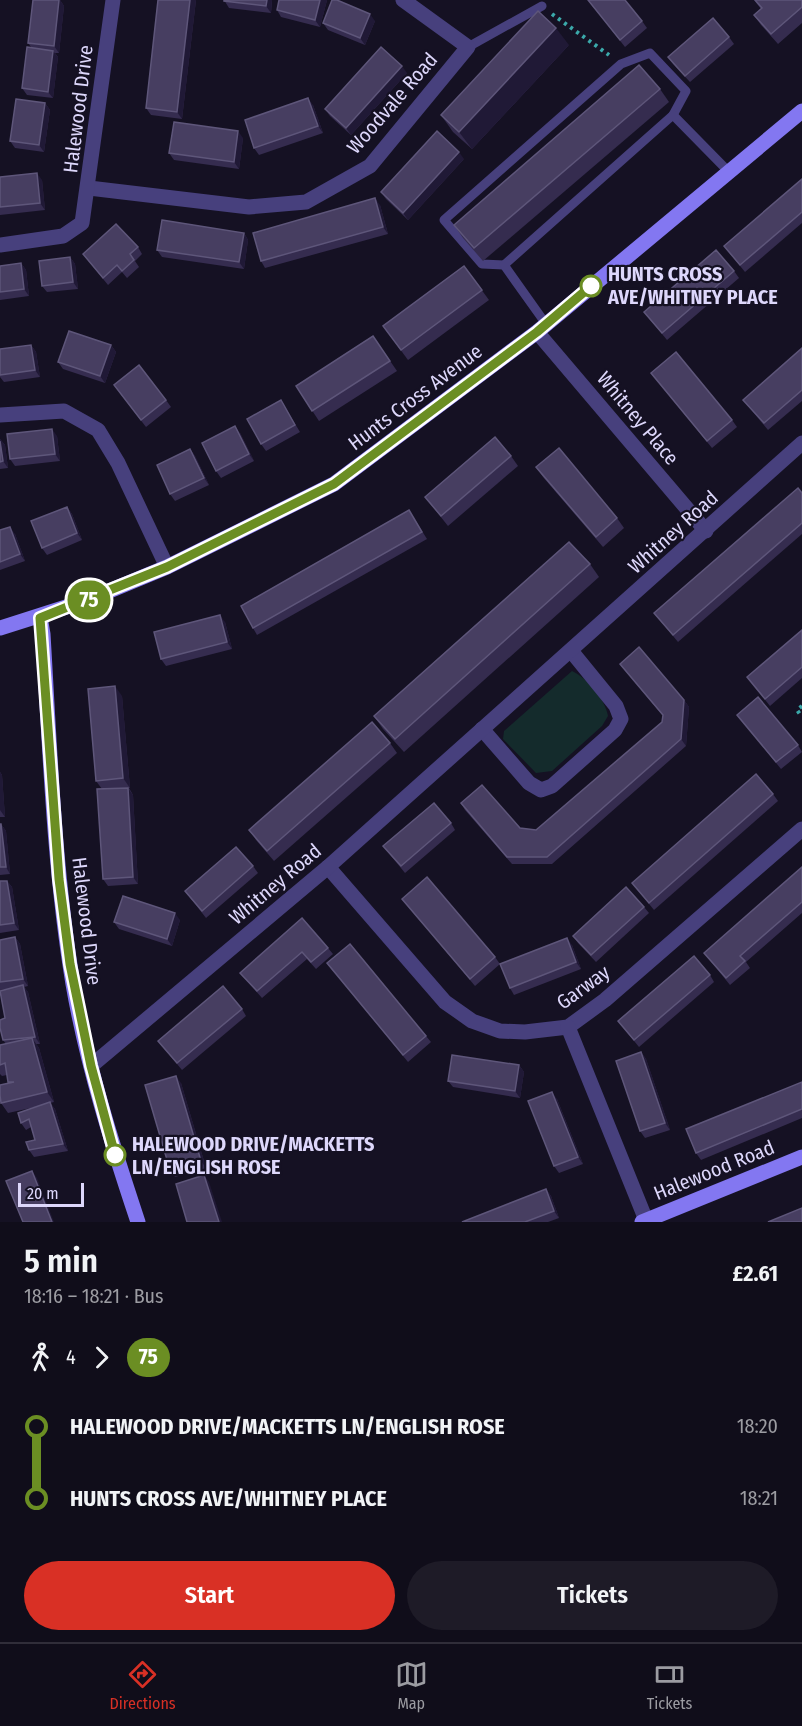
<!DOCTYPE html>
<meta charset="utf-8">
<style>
:root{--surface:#100d1a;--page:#1e1b27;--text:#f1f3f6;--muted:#9c9ca2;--line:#302d39;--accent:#d93025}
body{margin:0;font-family:"Fira Sans Condensed",sans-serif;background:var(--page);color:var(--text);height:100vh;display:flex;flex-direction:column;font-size:22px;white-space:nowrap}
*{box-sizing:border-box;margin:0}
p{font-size:20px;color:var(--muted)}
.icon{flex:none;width:33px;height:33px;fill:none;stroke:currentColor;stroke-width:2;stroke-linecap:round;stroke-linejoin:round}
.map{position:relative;height:1222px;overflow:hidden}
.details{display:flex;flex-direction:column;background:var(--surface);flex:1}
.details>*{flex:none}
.badge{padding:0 12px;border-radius:20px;font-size:21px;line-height:39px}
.scale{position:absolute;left:18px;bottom:15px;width:66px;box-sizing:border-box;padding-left:6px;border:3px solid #ddd7fb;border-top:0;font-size:16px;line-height:21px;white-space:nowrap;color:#ddd7fb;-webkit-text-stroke:4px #151123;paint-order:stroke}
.map>.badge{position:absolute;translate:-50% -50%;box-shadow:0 0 0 3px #fff}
.legs{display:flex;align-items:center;gap:9px;height:66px;padding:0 24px;font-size:20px}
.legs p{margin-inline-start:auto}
.overview{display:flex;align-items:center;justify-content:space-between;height:102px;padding:0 24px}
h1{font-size:33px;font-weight:600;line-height:45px}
.action{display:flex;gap:12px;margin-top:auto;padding:12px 24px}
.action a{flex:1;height:69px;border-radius:36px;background:var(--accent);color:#fff;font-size:24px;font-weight:600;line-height:69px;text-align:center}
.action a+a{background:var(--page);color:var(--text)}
ul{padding:0 24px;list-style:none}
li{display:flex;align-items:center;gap:21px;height:72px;font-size:22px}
li i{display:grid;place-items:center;width:9px;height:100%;margin:0 8px;background:currentColor}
li i::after{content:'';width:15px;height:15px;margin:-8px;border:4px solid;border-radius:50%;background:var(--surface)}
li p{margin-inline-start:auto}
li:first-child i{background:linear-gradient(#0000 50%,currentColor 0)}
li:last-child i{background:linear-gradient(currentColor 50%,#0000 0)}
.tabs{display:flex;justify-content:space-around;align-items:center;height:84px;border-top:2px solid var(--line);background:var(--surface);font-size:16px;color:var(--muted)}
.tabs a{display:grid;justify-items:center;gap:3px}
.tabs .on{color:var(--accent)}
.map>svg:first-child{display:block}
</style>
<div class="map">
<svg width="802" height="1222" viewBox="0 0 802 1222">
<rect width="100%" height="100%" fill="#151123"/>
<path fill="#142b2c" d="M572 671C587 678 605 699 608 716L602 726 552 771 536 773 503 739 504 731Z"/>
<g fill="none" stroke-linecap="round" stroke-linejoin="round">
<g stroke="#3ba9aa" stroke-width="4" stroke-dasharray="3 4.5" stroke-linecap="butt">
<path d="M552 14 609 55"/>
<path d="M802 706 797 710 802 717"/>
</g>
<g stroke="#47407d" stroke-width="9">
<path d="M468 47 542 6"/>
<path d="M504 265 482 264 444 220 621 64 650 53 686 91 673 115"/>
<path d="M546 324 504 265 673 115 728 171"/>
</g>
<g stroke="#47407d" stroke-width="15">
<path d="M89 188 249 207 306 202 370 166 468 47 403 0"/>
<path d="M0 245 63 236 82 223 113 0"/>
<path d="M537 332 706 531"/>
<path d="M0 415 64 411 98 430 118 463 167 567"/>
<path d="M482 729 529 783 541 790 552 786 615 730 621 719 616 706 572 652"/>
<path d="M328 867 445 1002 472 1021 500 1031 525 1032 568 1027 605 1000 802 829"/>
<path d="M568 1027 646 1220"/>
<path d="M91 1066 328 867 802 443"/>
</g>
<g stroke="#8377f1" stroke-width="15">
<path d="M40 617 43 634C50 751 54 869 73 984 87 1065 112 1144 138 1222"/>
<path d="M0 628 85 601 167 567 334 484 537 332 802 111"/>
<path d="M642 1222 802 1157"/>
</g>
</g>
<g fill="#352c4f">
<path d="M33 0H60L64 6 59 53H55L58 57 53 98 27 95 22 88 31 47 28 43Z"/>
<path d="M158 0H196L182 119 151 115 146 108Z"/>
<path d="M224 0H272L271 13 229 8Z"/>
<path d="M327 0 320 27 281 17 277 10Z"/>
<path d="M588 0 642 21 647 28 625 47Z"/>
<path d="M754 0H802V23L778 44 761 25 754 15 761 9Z"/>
<path d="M375 21 365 45 328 30 323 23Z"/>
<path d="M729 37 734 44 690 82 673 64 668 57Z"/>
<path d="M569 45 472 149 453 132 441 115Z"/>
<path d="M407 73 351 135 330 116 325 109Z"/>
<path d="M660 89 669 102 483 261 463 238 454 225Z"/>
<path d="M45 103 50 110 44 152 15 148 10 141Z"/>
<path d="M313 105 323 133 259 155 254 148Z"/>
<path d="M243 138 239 169 174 160 169 153Z"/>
<path d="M464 159 408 220 386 199 381 192Z"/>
<path d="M0 177 42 180 45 210 0 215Z"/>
<path d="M802 179V223L745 272 724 246Z"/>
<path d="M380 205 388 234 265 268 261 261Z"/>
<path d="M244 233 248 240 244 269 162 257 157 250Z"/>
<path d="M138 247 142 254 135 261 139 267 127 278 122 272 108 285 83 254Z"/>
<path d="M70 257 75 264 78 289 47 292 42 286Z"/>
<path d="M21 263 26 270 29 296 0 300V266Z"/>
<path d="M464 266 489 300 408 360 383 326Z"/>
<path d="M734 271 739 278 667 340 644 312Z"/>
<path d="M373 336 397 371 319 421 296 386Z"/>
<path d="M31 345 36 352 40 377 4 382 0 377V349Z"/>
<path d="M111 345 116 352 105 383 63 369 58 362Z"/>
<path d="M802 348V401L768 430 743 400Z"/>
<path d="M651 373 732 420 737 427 712 448Z"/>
<path d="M119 392 166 400 171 407 146 427Z"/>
<path d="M285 407 300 432 266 451 261 444Z"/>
<path d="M240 433 254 461 221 478 216 471Z"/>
<path d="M57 436 60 461 15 466 10 459Z"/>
<path d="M0 439 5 445 8 468 0 469Z"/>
<path d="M190 449 195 456 209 485 175 501 170 494Z"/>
<path d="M511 456 518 466 448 526 425 497Z"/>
<path d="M536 467 617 518 624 528 603 547 543 477Z"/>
<path d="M802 493V534L678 642 654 613Z"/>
<path d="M67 507 72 514 82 540 47 555 42 548Z"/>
<path d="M409 510 427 539 257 635 253 628Z"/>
<path d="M0 530 15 534 25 561 0 570Z"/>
<path d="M590 564 599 577 404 752 383 729 374 716Z"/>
<path d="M225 622 232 649 166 666 161 659Z"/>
<path d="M802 630V678L770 706 747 677Z"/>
<path d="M620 664 684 700 689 707 686 746 552 864H512L465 810 461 803 520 828 536 830 662 722 663 716Z"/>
<path d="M122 696 130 788H129L133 795 138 884 108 886 103 879 102 789 96 781Z"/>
<path d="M737 715 798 745 802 752 781 769Z"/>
<path d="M390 743 397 753 274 861 256 840 249 830Z"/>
<path d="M0 772 2 775 5 817H0Z"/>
<path d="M773 794 778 801 654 910 632 883Z"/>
<path d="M451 823 455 830 405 873 383 846Z"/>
<path d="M0 824H1L6 831 10 874 0 875Z"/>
<path d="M253 866 258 873 206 918 185 891Z"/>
<path d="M802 867V913L746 962 750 968 730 985 704 953Z"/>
<path d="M0 881H7L12 887 19 930 0 933Z"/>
<path d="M402 899 495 957 500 964 475 986Z"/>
<path d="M644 907 649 913 596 962 578 943 573 936Z"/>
<path d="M302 918 328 948 333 954 316 969 307 959 262 998 240 973Z"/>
<path d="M180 920 172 946 119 929 114 922Z"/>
<path d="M15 937 20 944 28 986 24 987 28 992 40 1044H36L39 1048 54 1102 50 1103 55 1109 68 1151 34 1157 29 1150 35 1140 31 1127 26 1130 21 1123 40 1106 8 1113 1 1103 9 1083 7 1075 2 1076 0 1074V1045L6 1044 3 1040 5 1018 9 989 0 990V940Z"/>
<path d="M572 945 581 969 514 995 510 988Z"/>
<path d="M327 963 426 1036 431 1042 408 1062Z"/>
<path d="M710 975 714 982 639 1047 618 1021Z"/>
<path d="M242 1009 246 1016 182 1070 158 1041Z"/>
<path d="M641 1052 646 1059 670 1130 645 1138 640 1131Z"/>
<path d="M519 1065 524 1072 520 1098 453 1087 448 1081Z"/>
<path d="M802 1082V1118L701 1160 696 1153Z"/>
<path d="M181 1083 206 1168 175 1177 170 1170Z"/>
<path d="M557 1099 583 1164 559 1173 554 1166Z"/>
<path d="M546 1189 551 1196 559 1218 548 1222H462Z"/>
</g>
<g fill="#201936">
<path d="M59 0H60L64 6 59 53 54 46Z"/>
<path d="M190 0H196L182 119 177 112Z"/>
<path d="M267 0H272L271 13 266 6Z"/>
<path d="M320 0H327L320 27 315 20Z"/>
<path d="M370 14 375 21 365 45 360 38Z"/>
<path d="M556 28 569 45 472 149 459 132Z"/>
<path d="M53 51 58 57 53 98 48 92Z"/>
<path d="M402 66 407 73 351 135 346 128Z"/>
<path d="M308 98 313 105 323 133 318 126Z"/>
<path d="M45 103 50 110 44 152 39 145Z"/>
<path d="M238 131 243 138 239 169 234 162Z"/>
<path d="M459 152 464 159 408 220 403 213Z"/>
<path d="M37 173 42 180 45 210 40 203Z"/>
<path d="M375 198 380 205 388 234 383 227Z"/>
<path d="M244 233 248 240 244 269 239 262Z"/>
<path d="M70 257 75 264 78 289 73 282Z"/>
<path d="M21 263 26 270 29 296 24 289Z"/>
<path d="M31 345 36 352 40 377 35 370Z"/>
<path d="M111 345 116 352 105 383 100 376Z"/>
<path d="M235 426 240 433 254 461 249 454Z"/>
<path d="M52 429 57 436 60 461 55 454Z"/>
<path d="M0 439 5 445 8 468 3 461Z"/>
<path d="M190 449 195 456 209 485 204 478Z"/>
<path d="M67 507 72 514 82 540 77 533Z"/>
<path d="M10 527 15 534 25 561 20 554Z"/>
<path d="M220 615 225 622 232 649 227 642Z"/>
<path d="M115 686 122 696 130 788 123 778Z"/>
<path d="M684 700 689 707 686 746 681 739Z"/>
<path d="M0 772 2 775 5 817 0 810Z"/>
<path d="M128 788 133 795 138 884 133 877Z"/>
<path d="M1 824 6 831 10 874 6 867Z"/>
<path d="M7 881 12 887 19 930 14 923Z"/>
<path d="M175 913 180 920 172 946 167 939Z"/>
<path d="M15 937 20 944 28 986 23 979Z"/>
<path d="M567 938 572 945 581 969 576 962Z"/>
<path d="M23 985 28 992 40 1044 35 1037Z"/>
<path d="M32 1038 39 1048 54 1102 47 1092Z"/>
<path d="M641 1052 646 1059 670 1130 665 1123Z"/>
<path d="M519 1065 524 1072 520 1098 515 1091Z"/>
<path d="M176 1076 181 1083 206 1168 201 1161Z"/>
<path d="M552 1092 557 1099 583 1164 578 1157Z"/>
<path d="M50 1102 55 1109 68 1151 63 1144Z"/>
<path d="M32 1171 37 1178 54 1222H52Z"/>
<path d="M204 1175 209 1182 222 1222H219Z"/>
<path d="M546 1189 551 1196 559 1218 554 1211Z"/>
</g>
<g fill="#473e61" stroke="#5e567a" stroke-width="1.5">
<path d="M33 0H59L54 46 28 43Z"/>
<path d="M158 0H190L177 112 146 108Z"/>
<path d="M224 0H267L266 6 224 1Z"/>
<path d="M279 0H320L315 20 277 10Z"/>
<path d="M332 0H337L370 14 360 38 323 23Z"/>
<path d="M588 0H625L642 21 620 40Z"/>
<path d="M755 0H802V7L771 34 754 15 762 8Z"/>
<path d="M538 11 556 28 459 132 441 115Z"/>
<path d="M713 18 729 37 685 76 668 57Z"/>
<path d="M27 47 53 51 48 92 22 88Z"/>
<path d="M381 47 402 66 346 128 325 109Z"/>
<path d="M639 65 660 89 474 248 454 225Z"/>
<path d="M308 98 318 126 254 148 245 120Z"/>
<path d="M16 99 45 103 39 145 10 141Z"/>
<path d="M174 122 238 131 234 162 169 153Z"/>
<path d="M437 131 459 152 403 213 381 192Z"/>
<path d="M37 173 40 203 0 207V177Z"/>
<path d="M802 179V212L740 265 724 246Z"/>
<path d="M375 198 383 227 261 261 253 233Z"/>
<path d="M162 220 244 233 239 262 157 250Z"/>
<path d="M116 224 138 247 130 254 134 260 122 271 117 265 103 278 83 254Z"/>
<path d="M716 250 734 271 662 333 644 312Z"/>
<path d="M70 257 73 282 42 286 39 261Z"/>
<path d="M21 263 24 289 0 292V266Z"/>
<path d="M464 266 482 290 401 350 383 326Z"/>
<path d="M69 331 111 345 100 376 58 362Z"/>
<path d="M373 336 390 361 312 411 296 386Z"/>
<path d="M31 345 35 370 0 375V349Z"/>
<path d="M802 348V390L764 423 743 400Z"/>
<path d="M676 352 732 420 707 441 651 373Z"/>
<path d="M139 365 166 400 141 420 114 385Z"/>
<path d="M281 400 295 425 261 444 247 419Z"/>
<path d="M235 426 249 454 216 471 202 443Z"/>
<path d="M52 429 55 454 10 459 7 434Z"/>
<path d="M495 437 511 456 441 516 425 497Z"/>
<path d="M0 441 3 461 0 462Z"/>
<path d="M559 448 617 518 596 537 536 467Z"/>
<path d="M190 449 204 478 170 494 157 465Z"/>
<path d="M798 488 802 493V523L673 635 654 613Z"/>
<path d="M67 507 77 533 42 548 31 521Z"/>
<path d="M409 510 422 532 253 628 241 606Z"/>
<path d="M10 527 20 554 0 562V530Z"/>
<path d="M569 542 590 564 395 739 374 716Z"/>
<path d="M220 615 227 642 161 659 154 632Z"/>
<path d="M802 630V667L765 699 747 677Z"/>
<path d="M639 647 684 700 681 739 547 857H507L461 803 482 785 520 828 536 830 662 722 663 715 620 664Z"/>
<path d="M115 686 123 778 96 781 88 689Z"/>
<path d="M758 697 798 745 776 762 737 715Z"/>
<path d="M372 722 390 743 267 851 249 830Z"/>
<path d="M756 774 773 794 649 903 632 883Z"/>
<path d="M128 788 133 877 103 879 97 789Z"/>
<path d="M434 803 451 823 401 866 383 846Z"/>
<path d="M0 824H1L6 867H0Z"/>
<path d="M236 847 253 866 202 911 185 891Z"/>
<path d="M802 867V902L740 956 745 961 726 978 704 953Z"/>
<path d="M427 877 495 957 470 979 402 899Z"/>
<path d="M0 881H7L14 923 0 925Z"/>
<path d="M626 887 644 907 591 955 573 936Z"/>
<path d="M123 896 175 913 167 939 114 922Z"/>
<path d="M302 918 328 948 311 962 302 952 257 991 240 973Z"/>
<path d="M15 937 23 979 0 982V940Z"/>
<path d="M567 938 576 962 510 988 500 964Z"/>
<path d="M350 944 426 1036 403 1055 327 963Z"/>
<path d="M694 956 710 975 634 1040 618 1021Z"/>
<path d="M23 985 35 1037 3 1040 0 1028V1020L5 1018 0 991Z"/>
<path d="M223 986 242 1009 177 1063 158 1041Z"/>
<path d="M32 1038 47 1092 1 1103 0 1095V1085L14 1082H8L5 1063 0 1065V1045Z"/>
<path d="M641 1052 665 1123 640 1131 616 1061Z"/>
<path d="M452 1055 519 1065 515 1091 448 1081Z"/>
<path d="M176 1076 201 1161 170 1170 145 1085Z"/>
<path d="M802 1082V1109L696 1153 686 1129Z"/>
<path d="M552 1092 578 1157 554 1166 528 1101Z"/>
<path d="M50 1102 63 1144 29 1150 26 1142 35 1140 29 1119 21 1123 18 1113Z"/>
<path d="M32 1171 52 1222H23L6 1181Z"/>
<path d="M204 1175 219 1222H187L176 1184Z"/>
<path d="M546 1189 554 1211 525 1222H462Z"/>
<path d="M802 1208V1222H768Z"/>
</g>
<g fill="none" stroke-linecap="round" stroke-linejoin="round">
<g stroke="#fff" stroke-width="14">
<path id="line-1" d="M115 1155 91 1066 70 964 59 879 40 618 167 567 334 484 537 332 591 286"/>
</g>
<use href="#line-1" stroke="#6b8e23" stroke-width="9"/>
</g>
<g fill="#fff" stroke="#6b8e23" stroke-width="3">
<circle cx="591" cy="286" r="10"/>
<circle cx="115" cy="1155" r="10"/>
</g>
<g text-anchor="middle" stroke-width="4.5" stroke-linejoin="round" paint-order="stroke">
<g font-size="20" fill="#ddd7fb" stroke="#151123">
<text transform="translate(392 103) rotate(-49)" y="7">Woodvale Road</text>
<text transform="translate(78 109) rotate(-83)" y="7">Halewood Drive</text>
<text transform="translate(415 397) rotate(-37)" y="7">Hunts Cross Avenue</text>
<text transform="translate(638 418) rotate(50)" y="7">Whitney Place</text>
<text transform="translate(673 532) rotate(-42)" y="7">Whitney Road</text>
<text transform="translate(275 884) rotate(-40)" y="7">Whitney Road</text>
<text transform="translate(87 921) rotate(83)" y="7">Halewood Drive</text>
<text transform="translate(583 987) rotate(-36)" y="7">Garway</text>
<text transform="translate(714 1170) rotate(-22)" y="7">Halewood Road</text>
</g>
<g font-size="20" font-weight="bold" fill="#ddd7fb" stroke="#151123" text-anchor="start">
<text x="608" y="281">HUNTS CROSS<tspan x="608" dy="23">AVE/WHITNEY PLACE</tspan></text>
<text x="132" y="1151">HALEWOOD DRIVE/MACKETTS<tspan x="132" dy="23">LN/ENGLISH ROSE</tspan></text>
</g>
</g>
</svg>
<div class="scale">20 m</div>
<b class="badge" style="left:89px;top:600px;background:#6b8e23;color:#fff">75</b>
</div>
<section class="details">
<div class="overview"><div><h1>5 min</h1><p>18:16 – 18:21 · Bus</p></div><b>£2.61</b></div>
<div class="legs"><svg class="icon" aria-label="walk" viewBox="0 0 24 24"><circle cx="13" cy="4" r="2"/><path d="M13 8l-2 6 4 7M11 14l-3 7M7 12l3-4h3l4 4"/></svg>4<svg class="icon" aria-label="forward" viewBox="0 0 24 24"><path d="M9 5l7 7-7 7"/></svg><b class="badge" style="background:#6b8e23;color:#fff">75</b></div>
<ul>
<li><i style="color:#6b8e23"></i><b>HALEWOOD DRIVE/MACKETTS LN/ENGLISH ROSE</b><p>18:20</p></li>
<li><i style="color:#6b8e23"></i><b>HUNTS CROSS AVE/WHITNEY PLACE</b><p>18:21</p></li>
</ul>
<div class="action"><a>Start</a><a>Tickets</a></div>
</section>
<nav class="tabs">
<a class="on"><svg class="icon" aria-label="directions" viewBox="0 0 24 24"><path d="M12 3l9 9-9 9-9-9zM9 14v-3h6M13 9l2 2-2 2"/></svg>Directions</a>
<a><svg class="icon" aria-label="map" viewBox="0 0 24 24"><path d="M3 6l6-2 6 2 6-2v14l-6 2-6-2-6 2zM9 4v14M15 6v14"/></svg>Map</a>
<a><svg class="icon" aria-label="tickets" viewBox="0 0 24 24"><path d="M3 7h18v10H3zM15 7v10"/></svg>Tickets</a>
</nav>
